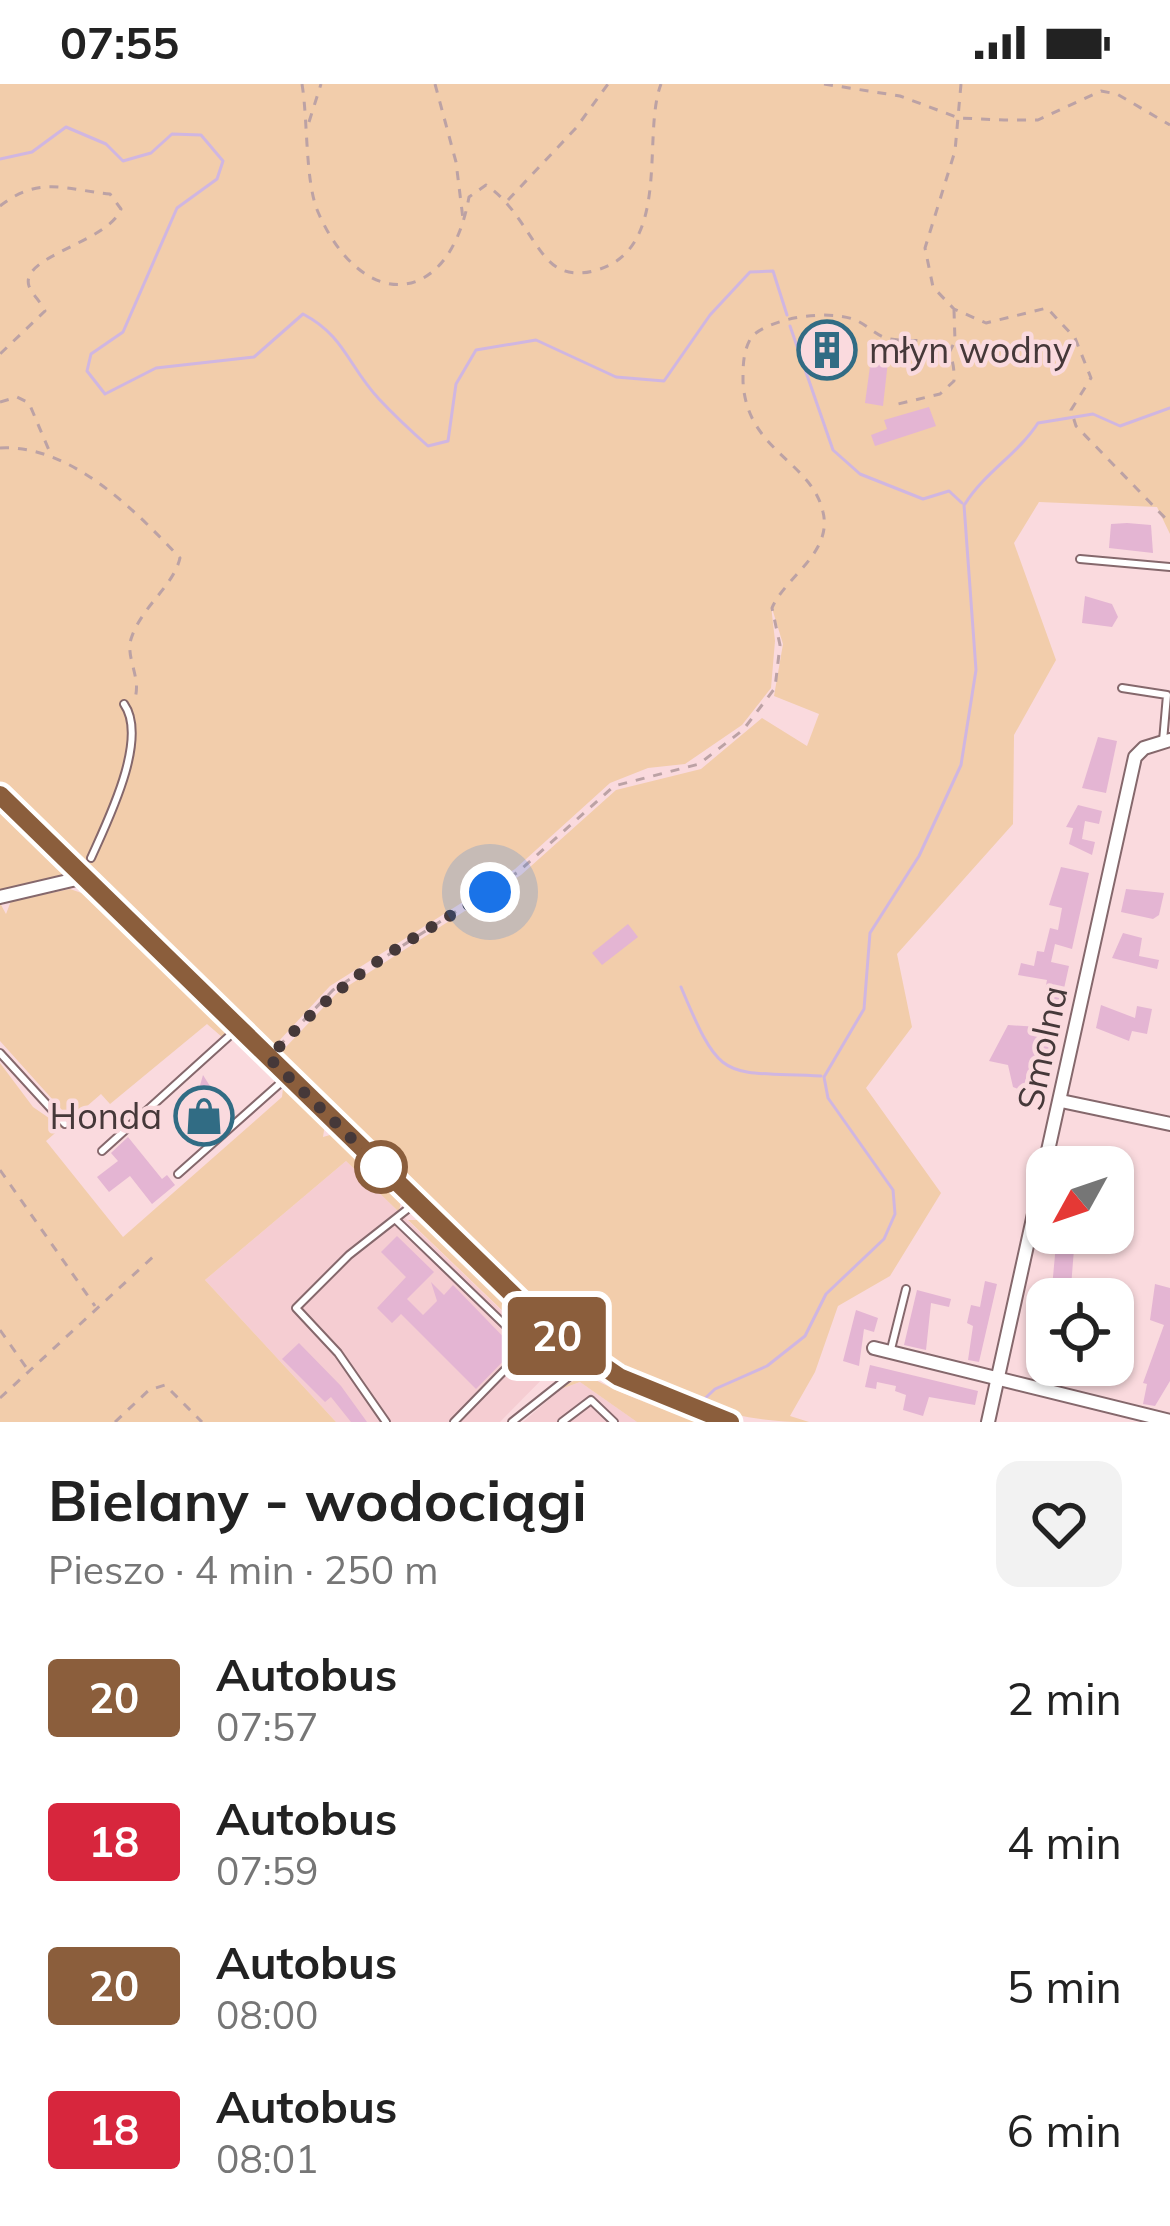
<!DOCTYPE html>
<html lang="pl">
<meta charset="utf-8">
<style>
:root{--surface:#fff;--page:#f2f2f2;--text:#222;--muted:#767676}
body{margin:0;font-family:Mulish,sans-serif;background:var(--page);color:var(--text);height:100vh;display:flex;flex-direction:column;font-size:45px;white-space:nowrap}
*{box-sizing:border-box;margin:0}
p{font-size:39px;color:var(--muted)}
.icon{flex:none;width:66px;height:66px;fill:none;stroke:currentColor;stroke-width:2;stroke-linecap:round;stroke-linejoin:round}
.map{position:relative;height:1338px;overflow:hidden}
.side{display:flex;flex-direction:column;background:var(--surface);flex:1}
.side>*{flex:none}
.badge{padding:0 24px;border-radius:9px;font-size:42px;line-height:78px}
.needle{width:78px;rotate:230deg}
.fabs{position:absolute;left:1026px;top:1062px;display:grid;gap:24px}
.fabs a{display:grid;place-items:center;width:108px;height:108px;border-radius:24px;background:var(--surface);box-shadow:0 3px 9px #0004;font-size:60px}
.you{position:absolute;width:60px;height:60px;margin:-30px;border:9px solid #fff;border-radius:50%;background:#1a73e8;box-shadow:0 0 0 18px #1a73e833}
.map>.badge{position:absolute;translate:-50% -50%;box-shadow:0 0 0 6px #fff}
.round{display:grid;place-items:center;flex:none;width:126px;height:126px;border-radius:24px;background:var(--page)}
.summary{display:flex;align-items:center;justify-content:space-between;height:204px;padding:0 48px}
h1{font-size:57px;font-weight:700;line-height:90px}
ul{padding:0;list-style:none}
li{display:flex;align-items:center;gap:36px;height:144px;padding:0 48px}
li div{flex:1}
li b{display:block;font-size:45px}
li em{font-style:normal}
li .badge{min-width:132px;font-weight:700;text-align:center}
.status{display:flex;justify-content:space-between;align-items:center;height:84px;padding:0 60px;background:var(--surface);direction:ltr}
.status svg{height:33px;fill:currentColor}
.map>svg:first-child{display:block}
</style>
<div class="status"><b>07:55</b><svg viewBox="0 0 49 12"><path d="M0 12V9h3v3zM5 12V6h3v6zM10 12V3h3v9zM15 12V0h3v12zM26 1h20v11H26zM47 4h2v5h-2z"/></svg></div>
<div class="map">
<svg width="1170" height="1338" viewBox="0 0 1170 1338">
<rect width="100%" height="100%" fill="#fadade"/>
<g fill="#f5cdd2">
<path d="M346 1077 557 1280 500 1338H336L205 1196Z"/>
<path d="M580 1298 637 1338H523L561 1305Z"/>
</g>
<g fill="#f2cdab" fill-rule="evenodd">
<path d="M0 0H1170V450L1157 423 1039 418 1014 459 1056 576 1014 651 1013 740 897 870 912 943 866 1004 941 1109 890 1192 838 1222 815 1288 790 1332 809 1338C698 1338 640 1295 550 1238L0 703ZM771 521 783 560 774 612 819 630 807 662 762 634 701 685 616 706 521 791 337 909 285 964 278 958 330 902 515 785 610 699 648 684 685 680 742 641 771 604 775 557Z"/>
<path d="M0 720 65 783 63 794 0 807Z"/>
<path d="M70 805 96 814 226 948 222 953 207 940 110 1020 101 1010 71 1036 0 957V819L6 830 11 817Z"/>
<path d="M0 979 33 1023 62 1043 46 1057 123 1153 282 1013 283 1004 325 1040 323 1053 337 1049 370 1089 402 1112 399 1128 346 1077 205 1196 336 1338H0Z"/>
<path d="M414 1129 423 1132 566 1272V1285L554 1283 557 1279 408 1136H420Z"/>
<path d="M587 1291C626 1314 662 1323 704 1338H637L580 1298 561 1305 519 1338 551 1307Z"/>
</g>
<g fill="none" stroke-linecap="round" stroke-linejoin="round">
<g stroke="#d0b6e1" stroke-width="3">
<path d="M0 75 32 68 66 43 106 60 123 77 151 69 172 50 201 51 223 77 217 95 177 124 123 248 91 270 87 287 105 310 156 284 254 273 303 230C345 252 348 282 379 315 394 331 411 347 428 362L448 357 456 300 476 266 536 256 616 293 664 297 710 231 750 188 773 187 787 231"/>
<path d="M790 242 833 366 860 390 923 415 949 407 962 419"/>
<path d="M965 420C985 388 1018 370 1038 339L1093 330 1120 342 1170 324"/>
<path d="M681 903C722 1001 722 987 821 992"/>
<path d="M698 1321 715 1305 767 1282 805 1252 826 1210 884 1155 895 1130 893 1106 828 1014 824 993 864 925 870 849 919 772 961 681 976 586 964 421"/>
</g>
</g>
<g fill="#e4b5d3">
<path d="M820 243 838 245 833 288 815 286Z"/>
<path d="M871 275 888 277 883 322 865 319Z"/>
<path d="M929 323 936 342 875 362 871 351 887 345 884 336Z"/>
<path d="M1127 439 1151 441 1153 469 1109 464 1111 440Z"/>
<path d="M1085 512 1112 520 1118 533 1112 543 1082 539Z"/>
<path d="M1098 653 1117 657 1106 709 1082 704Z"/>
<path d="M1078 721 1102 727 1099 740 1085 737 1082 755 1095 758 1092 771 1069 760 1073 744 1066 743Z"/>
<path d="M1061 783 1089 789 1072 865 1055 860 1051 878 1069 882 1059 927 1043 917 1047 896 1018 891 1021 879 1034 882 1037 867 1044 868 1050 844 1058 846 1062 824 1049 821Z"/>
<path d="M1126 805 1164 809 1159 831 1153 835 1121 828Z"/>
<path d="M628 840 638 853 602 881 592 869Z"/>
<path d="M1123 849 1142 854 1139 872 1159 876 1157 885 1112 874Z"/>
<path d="M1101 921 1135 934 1137 922 1152 925 1147 950 1132 947 1129 957 1096 944Z"/>
<path d="M1008 941 1055 944 1043 1002 1049 1004 1046 1017 1013 1003 1008 981 989 977Z"/>
<path d="M203 991 230 1034 201 1059 176 1028 197 1012Z"/>
<path d="M128 1053 162 1095 167 1091 175 1101 152 1120 130 1092 109 1108 97 1093 118 1077 111 1069Z"/>
<path d="M1057 1149 1070 1152 1068 1164 1074 1165 1071 1203 1064 1202 1061 1215H1042L1045 1203 1052 1204Z"/>
<path d="M397 1152 434 1188 407 1215 423 1231 437 1217 431 1198 444 1211 453 1201 515 1265 476 1305 401 1230 392 1239 377 1224 406 1193 381 1168Z"/>
<path d="M985 1197 997 1200 979 1278 968 1276 973 1242 967 1239 971 1221 980 1223Z"/>
<path d="M1155 1200 1170 1204V1297L1155 1322 1143 1320 1147 1300 1143 1299 1164 1241 1150 1236Z"/>
<path d="M917 1206 951 1215 949 1223 931 1219 926 1266 904 1261Z"/>
<path d="M856 1226 878 1234 874 1248 864 1245 859 1282 843 1277Z"/>
<path d="M299 1259 341 1302 367 1338H351L331 1313 325 1318 282 1275Z"/>
<path d="M870 1281 978 1307 975 1321 929 1313 923 1332 903 1326 906 1311 895 1307 896 1302 877 1298 876 1305 865 1303Z"/>
</g>
<g fill="none" stroke-linecap="round" stroke-linejoin="round">
<g stroke="#85686c" stroke-width="10">
<g id="lane">
<path d="M1080 475 1170 483"/>
<path d="M1122 604 1167 611 1163 657"/>
<path d="M91 774C107 738 149 655 124 620"/>
<path d="M0 969 65 1040"/>
<path d="M102 1067 237 945"/>
<path d="M178 1090 285 995"/>
<path d="M396 1136 561 1295"/>
<path d="M891 1265 906 1205"/>
<path d="M386 1338 338 1269 296 1224 349 1171 414 1120"/>
<path d="M454 1338 527 1263"/>
<path d="M512 1338 589 1277"/>
<path d="M562 1338 591 1316 614 1338"/>
</g>
</g>
<g stroke="#85686c" stroke-width="16">
<g id="street">
<path d="M0 813 85 793"/>
<path d="M1061 1017 1170 1040"/>
<path d="M874 1264 1170 1337"/>
<path d="M988 1338 1135 673 1144 664 1170 656"/>
</g>
</g>
<g stroke="#85686c" stroke-width="21">
<path id="secondary" d="M0 711 545 1242 644 1306 730 1338"/>
</g>
<g stroke="#bca2a5" stroke-width="3" stroke-dasharray="9 9" stroke-linecap="butt">
<path d="M302 0C308 36 305 98 318 128 362 229 449 225 469 113L486 101C521 124 535 171 558 184 569 190 582 190 593 187 674 168 641 52 661 0"/>
<path d="M435 0 456 78 463 135"/>
<path d="M824 0 900 12 959 34 1004 36H1038L1101 7 1117 10 1170 41"/>
<path d="M961 0 955 67 925 164 933 203 954 225 986 239 1047 224 1075 254 1091 294 1071 326 1076 342 1170 439"/>
<path d="M309 38 321 0"/>
<path d="M508 116 576 44 608 0"/>
<path d="M0 122C39 91 67 106 110 110L121 125C109 158 19 172 29 202 32 210 41 218 45 227L0 270"/>
<path d="M949 269 955 257 954 226"/>
<path d="M0 318 17 313 29 319 51 371"/>
<path d="M0 364C70 360 135 426 180 474 173 503 141 523 131 555 125 575 144 597 133 619"/>
<path d="M278 963 333 906 518 788 614 702 699 680 743 646 775 604 780 561 772 524C785 493 833 469 823 428 812 377 746 367 743 297 743 280 743 267 752 252 774 233 825 226 853 235 865 239 874 250 886 254 915 262 956 242 954 297L940 310 894 321"/>
<path d="M0 1086 95 1222"/>
<path d="M0 1246 28 1286"/>
<path d="M0 1314 155 1171"/>
<path d="M115 1338 149 1306 165 1301 202 1338"/>
</g>
<use href="#lane" stroke="#fff" stroke-width="6"/>
<use href="#street" stroke="#fff" stroke-width="12"/>
<use href="#secondary" stroke="#fff" stroke-width="16"/>
</g>
<g fill="none" stroke-linecap="round" stroke-linejoin="round">
<g stroke="#fff" stroke-width="27">
<path id="line" d="M0 711 545 1242 619 1293 730 1338"/>
</g>
<use href="#line" stroke="#8b5e3c" stroke-width="18"/>
<path stroke="#453839" stroke-width="12" stroke-dasharray="0 21.6" d="M381 1083 389 1091 269 974C341 893 400 862 490 808"/>
</g>
<defs>
<g id="building-ring" transform="scale(3)"><circle r="9.5" fill="#fadade" stroke="#316c84" stroke-width="1.5"/><path d="M-4-6H4V6H1V3H-1V6H-4ZM-2.5-4.3h1.7v1.8h-1.7ZM.8-4.3h1.7v1.8H.8ZM-2.5-1h1.7V.8h-1.7ZM.8-1h1.7V.8H.8Z" fill="#316c84"/></g>
<g id="shop-ring" transform="scale(3)"><circle r="9.5" fill="#fadade" stroke="#316c84" stroke-width="1.5"/><path d="M-5-2.5h2.3a2.7 3.5 0 0 1 5.4 0H5L5.5 6h-11ZM-1.5-2.5h3a1.5 2.3 0 0 0-3 0Z" fill="#316c84"/></g>
</defs>
<g fill-rule="evenodd">
<use href="#building-ring" x="827" y="266"/>
<use href="#shop-ring" x="204" y="1032"/>
</g>
<circle fill="#fff" stroke="#8b5e3c" stroke-width="6" cx="381" cy="1083" r="24"/>
<g text-anchor="middle" stroke-width="9" stroke-linejoin="round" paint-order="stroke">
<g font-size="36" fill="#453839" stroke="#fadade" text-anchor="start">
<text x="869" y="279">młyn wodny</text>
<text x="162" y="1045" text-anchor="end">Honda</text>
</g>
<g font-size="36" fill="#453839" stroke="#fadade">
<text transform="translate(1042 964) rotate(-78)" y="13">Smolna</text>
</g>
</g>
</svg>
<div class="fabs">
<a><svg class="needle" viewBox="-14 -14 28 28"><path d="M0-13l5 13h-10z" fill="#e53935"/><path d="M0 13l5-13h-10z" fill="#767676"/></svg></a>
<a><svg class="icon" aria-label="locate" viewBox="0 0 24 24"><circle cx="12" cy="12" r="6"/><path d="M12 2v4M12 18v4M2 12h4M18 12h4"/></svg></a>
</div>
<div class="you" style="left:490px;top:808px"></div>
<b class="badge" style="left:557px;top:1252px;background:#8b5e3c;color:#fff">20</b>
</div>
<section class="side">
<div class="summary"><div><h1>Bielany - wodociągi</h1><p>Pieszo · 4 min · 250 m</p></div><a class="round"><svg class="icon" aria-label="heart" viewBox="0 0 24 24"><path d="M12 20l-8-8c-3-5 5-10 8-4 3-6 11-1 8 4z"/></svg></a></div>
<ul>
<li><span class="badge" style="background:#8b5e3c;color:#fff">20</span><div><b>Autobus</b><p>07:57</p></div><em>2 min</em></li>
<li><span class="badge" style="background:#d7263d;color:#fff">18</span><div><b>Autobus</b><p>07:59</p></div><em>4 min</em></li>
<li><span class="badge" style="background:#8b5e3c;color:#fff">20</span><div><b>Autobus</b><p>08:00</p></div><em>5 min</em></li>
<li><span class="badge" style="background:#d7263d;color:#fff">18</span><div><b>Autobus</b><p>08:01</p></div><em>6 min</em></li>
</ul>
</section>
